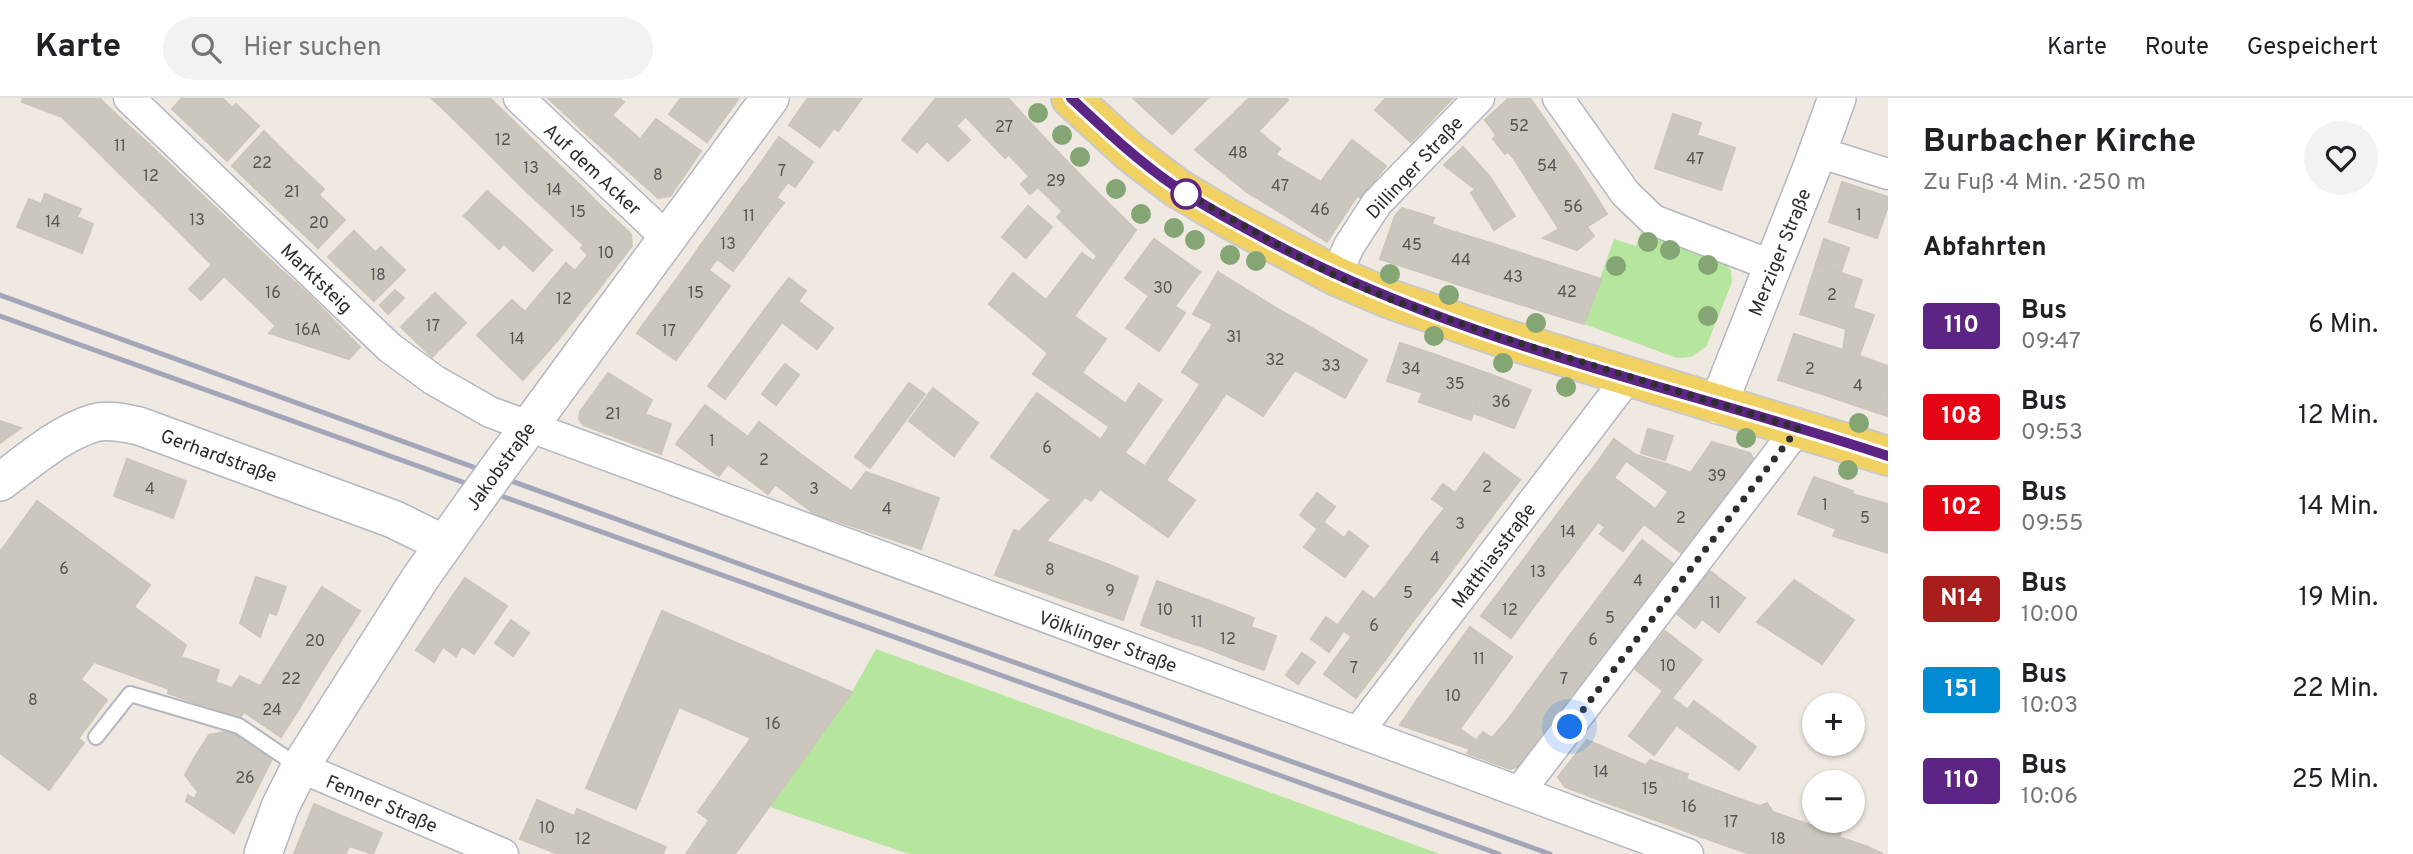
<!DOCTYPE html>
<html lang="de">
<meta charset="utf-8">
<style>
:root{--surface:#fff;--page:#f2f2f2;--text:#202124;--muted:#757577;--line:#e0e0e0}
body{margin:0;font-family:Overpass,sans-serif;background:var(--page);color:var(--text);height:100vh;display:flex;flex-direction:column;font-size:26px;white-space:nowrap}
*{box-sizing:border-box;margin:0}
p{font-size:23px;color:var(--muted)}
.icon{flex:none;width:38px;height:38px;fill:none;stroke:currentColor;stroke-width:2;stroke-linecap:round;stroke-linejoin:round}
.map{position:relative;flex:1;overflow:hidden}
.drawer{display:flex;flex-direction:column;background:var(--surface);width:525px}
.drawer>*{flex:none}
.badge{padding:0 14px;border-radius:5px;font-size:24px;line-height:46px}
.fabs{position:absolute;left:1802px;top:595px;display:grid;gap:14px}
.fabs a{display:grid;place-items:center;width:63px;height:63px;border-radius:50%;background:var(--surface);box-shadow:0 2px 5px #0004;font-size:35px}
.you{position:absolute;width:35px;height:35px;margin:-18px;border:5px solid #fff;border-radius:50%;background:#1a73e8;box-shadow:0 0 0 10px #1a73e833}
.map>.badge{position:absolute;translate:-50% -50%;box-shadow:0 0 0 4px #fff}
h2{padding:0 35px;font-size:26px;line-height:63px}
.round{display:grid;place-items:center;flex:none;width:74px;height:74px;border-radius:37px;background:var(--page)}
.summary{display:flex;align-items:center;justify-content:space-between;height:119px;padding:0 35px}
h1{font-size:33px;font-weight:700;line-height:52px}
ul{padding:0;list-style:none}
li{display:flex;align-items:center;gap:21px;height:91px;padding:0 35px}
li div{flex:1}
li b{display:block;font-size:26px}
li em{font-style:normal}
li .badge{min-width:77px;font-weight:700;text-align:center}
header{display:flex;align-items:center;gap:42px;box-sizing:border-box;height:98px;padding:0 35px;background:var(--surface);border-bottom:2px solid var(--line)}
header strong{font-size:33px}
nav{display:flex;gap:38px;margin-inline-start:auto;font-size:24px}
.search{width:490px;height:63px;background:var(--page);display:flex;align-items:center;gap:18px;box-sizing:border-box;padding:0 24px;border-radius:38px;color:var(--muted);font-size:26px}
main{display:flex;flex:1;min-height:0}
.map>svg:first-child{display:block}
</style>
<header>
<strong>Karte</strong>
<div class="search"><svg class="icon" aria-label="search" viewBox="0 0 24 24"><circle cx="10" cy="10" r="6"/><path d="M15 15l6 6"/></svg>Hier suchen</div>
<nav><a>Karte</a><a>Route</a><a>Gespeichert</a></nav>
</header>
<main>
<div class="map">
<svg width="1888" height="756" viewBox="0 0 1888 756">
<rect width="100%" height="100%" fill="#efe9e1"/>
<g fill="#b6e59e">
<path d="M1641 134 1720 162 1731 172 1732 184 1706 249 1691 259 1677 260 1584 226 1614 141 1636 148Z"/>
<path d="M876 551 1440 756H909L770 709 852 594Z"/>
</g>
<g fill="#cbc7bf" stroke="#cbc5ba" stroke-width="2">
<path d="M23 0H71L62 19 22 4Z"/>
<path d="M71 0H99L119 19 92 48 62 19Z"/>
<path d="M182 0H222L233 10 204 41 172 11Z"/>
<path d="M431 0H445L439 7Z"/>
<path d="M445 0H490L500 10 472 39 439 7Z"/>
<path d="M548 0H575L563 14Z"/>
<path d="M575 0H619L624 4 591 40 563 14Z"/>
<path d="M681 0H724L734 7 707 44 669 16Z"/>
<path d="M724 0H739L734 7Z"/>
<path d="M808 0H862L838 33 803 7Z"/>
<path d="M936 0H985L956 28 970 42 948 63 927 43 917 54 902 42Z"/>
<path d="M985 0H1008L1036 31 1005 60 966 19Z"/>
<path d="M1133 0H1208L1172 36Z"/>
<path d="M1249 0H1286L1288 2 1259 33 1235 14Z"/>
<path d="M1386 0H1431L1442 11 1411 44 1375 12Z"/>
<path d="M1431 0H1453L1442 11Z"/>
<path d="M1509 0H1530L1552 32 1514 61 1508 54 1505 56 1493 41 1496 37 1485 22Z"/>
<path d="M236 6 259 28 227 63 204 41Z"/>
<path d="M803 7 834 30 820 49 789 27Z"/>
<path d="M500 10 534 43 506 73 472 39Z"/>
<path d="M1235 14 1280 51 1247 94 1195 52Z"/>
<path d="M1673 16 1701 25 1697 37 1669 28Z"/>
<path d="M612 17 640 41 656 21 701 53 670 98 658 100 591 40Z"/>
<path d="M119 19 149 46 120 76 92 48Z"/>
<path d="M1669 28 1735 50 1721 92 1655 70Z"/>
<path d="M1036 31 1057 53 1030 79 1009 57Z"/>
<path d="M1552 32 1580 73 1539 100 1514 61Z"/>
<path d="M264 33 292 61 260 95 232 68Z"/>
<path d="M779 39 813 64 795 89 788 84 776 100 750 80Z"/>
<path d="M1352 42 1386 68 1361 100 1328 74Z"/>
<path d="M534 43 557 65 528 95 506 73Z"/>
<path d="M149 46 181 77 153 108 120 76Z"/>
<path d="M1463 49 1490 79 1475 91 1444 67Z"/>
<path d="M1057 53 1090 87 1062 113 1038 89 1030 96 1021 86Z"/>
<path d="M1276 57 1313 79 1286 118 1247 94Z"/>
<path d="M292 61 324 91 292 125 260 95Z"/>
<path d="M557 65 580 87 551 116 528 95Z"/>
<path d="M1580 73 1607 116 1566 142 1539 100Z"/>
<path d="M1328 74 1358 97 1353 104 1321 84Z"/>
<path d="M181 77 242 135 212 167 153 108Z"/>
<path d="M1313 79 1353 104 1327 144 1286 118Z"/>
<path d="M1490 79 1515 118 1494 132 1471 95Z"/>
<path d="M750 80 784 105 776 115 742 90Z"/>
<path d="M1842 84 1888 99V108L1877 140 1829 124Z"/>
<path d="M580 87 604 111 576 140 551 116Z"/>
<path d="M1090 87 1136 132 1048 255 989 206 1013 175 1046 202 1082 155 1093 163 1097 158 1057 119Z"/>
<path d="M742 90 776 115 755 143 722 118Z"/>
<path d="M487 93 523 125 499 151 464 118Z"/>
<path d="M45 96 81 111 77 119 93 126 82 155 17 129 29 101 41 106Z"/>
<path d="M319 97 345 122 318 150 292 125Z"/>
<path d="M1028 108 1052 129 1026 160 1002 139Z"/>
<path d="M1402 110 1434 120 1432 126 1445 131 1429 177 1380 161 1395 118Z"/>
<path d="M604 111 631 136 632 148 597 193 575 173 588 157 581 150 584 147 576 140Z"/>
<path d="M722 118 755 143 733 173 700 148Z"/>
<path d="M523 125 552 152 533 173 504 146Z"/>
<path d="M1587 129 1594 138 1577 152 1543 140 1559 131 1566 142Z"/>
<path d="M1445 131 1494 146 1478 193 1429 177Z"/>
<path d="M354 133 375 154 350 180 328 159Z"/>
<path d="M242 135 269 161 239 192 224 178 201 202 189 191Z"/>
<path d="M1154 141 1200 174 1175 208 1185 215 1159 253 1126 230 1149 198 1125 180Z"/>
<path d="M1824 141 1849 150 1841 174 1816 166Z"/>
<path d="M1494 146 1548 164 1532 210 1478 193Z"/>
<path d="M700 148 717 161 709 172 692 160Z"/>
<path d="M381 149 405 172 374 203 350 180Z"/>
<path d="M692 160 730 188 700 229 662 201Z"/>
<path d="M269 161 307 195 276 228 239 192Z"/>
<path d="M1548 164 1601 181 1584 226 1532 210Z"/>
<path d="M566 165 597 193 557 243 525 214Z"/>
<path d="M1816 166 1862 182 1846 231 1800 216Z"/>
<path d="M1218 174 1278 211 1257 250 1212 316 1190 302 1200 286 1182 274 1213 226 1193 216Z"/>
<path d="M789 180 806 193 782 224 765 211Z"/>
<path d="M395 192 404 200 388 216 380 207Z"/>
<path d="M307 195 360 249 349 261 269 235Z"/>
<path d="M435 195 466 225 432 259 401 229Z"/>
<path d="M662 201 700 229 676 262 637 235Z"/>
<path d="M512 202 557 243 523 282 477 237Z"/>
<path d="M798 203 833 230 817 251 782 224Z"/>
<path d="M1853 210 1874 217 1859 258 1843 252 1846 231Z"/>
<path d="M765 211 782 224 725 301 708 288Z"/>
<path d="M1278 211 1317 233 1295 272 1263 318 1226 295 1257 250Z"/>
<path d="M1074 218 1106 241 1082 275 1126 306 1110 329 1033 276Z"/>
<path d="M1317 233 1367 262 1345 300 1295 272Z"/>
<path d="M1794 236 1843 252 1828 298 1778 282Z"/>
<path d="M1400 245 1436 257 1423 295 1387 283Z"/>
<path d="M1843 252 1888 268V275L1875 314 1828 298Z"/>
<path d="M1436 257 1487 275 1471 322 1419 304Z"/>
<path d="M785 266 799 277 776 307 762 296Z"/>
<path d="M608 275 652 302 645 316 671 326 661 356 583 327 579 321 580 314Z"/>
<path d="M1487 275 1531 292 1514 330 1473 315Z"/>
<path d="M1888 275V318L1875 314Z"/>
<path d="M909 285 925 296 870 370 855 359Z"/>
<path d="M1139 286 1162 302 1112 373 1090 357Z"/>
<path d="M933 290 978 325 954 358 909 323Z"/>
<path d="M1037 295 1101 342 1074 378 1051 402 991 359Z"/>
<path d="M1190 302 1212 316 1166 382 1145 368Z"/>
<path d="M705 307 748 339 719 378 676 346Z"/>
<path d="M0 323 21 330 0 345Z"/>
<path d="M759 324 799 355 768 396 728 366Z"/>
<path d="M1648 331 1673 338 1665 362 1641 355Z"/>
<path d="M1614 341 1636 357 1667 366 1657 385 1626 363 1614 380 1596 366Z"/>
<path d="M1712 344 1750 355 1755 364 1719 411 1698 395 1701 390 1687 380Z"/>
<path d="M799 355 851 393 827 425 776 387Z"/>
<path d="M1125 355 1195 402 1168 439 1100 391 1091 403 1085 399 1046 443 1019 434 1074 378 1090 357 1112 373Z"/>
<path d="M1484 355 1520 382 1490 421 1455 395Z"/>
<path d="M127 361 186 383 173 420 114 398Z"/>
<path d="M1596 366 1655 411 1623 453 1600 436 1605 429 1568 402Z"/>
<path d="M1667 366 1689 374 1687 380 1701 390 1687 408 1657 385Z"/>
<path d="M866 374 939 400 921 451 831 421Z"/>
<path d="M1814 379 1853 393 1836 431 1798 416Z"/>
<path d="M1443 386 1490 421 1464 456 1429 430 1445 410 1432 401Z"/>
<path d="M1668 394 1687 408 1698 395 1719 411 1684 457 1644 426Z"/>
<path d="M1317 395 1335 409 1318 431 1300 417Z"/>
<path d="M1852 396 1888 406V455L1833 438Z"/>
<path d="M1568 402 1598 424 1568 464 1538 442Z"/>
<path d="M37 403 150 487 94 564 0 495V454Z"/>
<path d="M1323 424 1344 440 1349 433 1368 448 1345 479 1304 449Z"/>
<path d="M1429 430 1464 456 1441 487 1406 461Z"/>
<path d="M1014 432 1046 443 1107 466 1077 506 995 477Z"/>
<path d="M1538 442 1568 464 1538 503 1509 481Z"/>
<path d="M1642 442 1676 468 1634 522 1601 496Z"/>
<path d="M1406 461 1441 487 1410 527 1375 501Z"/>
<path d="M1107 466 1138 479 1123 522 1077 506Z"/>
<path d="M1710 473 1745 500 1719 534 1684 507Z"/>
<path d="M256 479 286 489 276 517 269 514 260 539 240 525Z"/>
<path d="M465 480 507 508 481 546 439 518Z"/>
<path d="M1509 481 1538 503 1511 540 1481 518Z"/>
<path d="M1794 482 1854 522 1822 566 1757 524Z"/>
<path d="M1157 483 1189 495 1173 539 1141 527Z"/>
<path d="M322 489 360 513 351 527 313 503Z"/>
<path d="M1363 493 1410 527 1385 562 1337 528Z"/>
<path d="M0 495 94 564 51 620 84 645 49 692 0 655Z"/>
<path d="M1189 495 1221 507 1206 550 1173 539Z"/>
<path d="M1601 496 1634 522 1619 541 1586 516Z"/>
<path d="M313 503 351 527 320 576 282 553Z"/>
<path d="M1221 507 1254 520 1239 563 1206 550Z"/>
<path d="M1684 507 1702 521 1695 530 1677 516Z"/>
<path d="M134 509 186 547 181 559 219 572 215 584 232 590 240 578 260 588 240 620 168 595 169 591 94 564Z"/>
<path d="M662 513 852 594 735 756H686L709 722 698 714 751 640 679 609 636 711 586 690Z"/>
<path d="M1586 516 1619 541 1600 565 1567 541Z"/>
<path d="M439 518 481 546 474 556 462 548 456 558 443 549 434 564 416 552Z"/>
<path d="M1326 519 1344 532 1329 554 1311 541Z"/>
<path d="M511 522 529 535 513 558 495 545Z"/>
<path d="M1251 529 1276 538 1264 572 1239 563Z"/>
<path d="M1470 529 1512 559 1488 592 1446 562Z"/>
<path d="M1665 533 1702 562 1672 600 1635 571Z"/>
<path d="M1352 538 1385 562 1356 600 1324 576Z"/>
<path d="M1567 541 1600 565 1592 576 1559 552Z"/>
<path d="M1559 552 1592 576 1568 607 1536 583Z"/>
<path d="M282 553 320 576 300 609 263 584Z"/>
<path d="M1302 555 1315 564 1298 586 1286 577Z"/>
<path d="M1446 562 1488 592 1459 632 1417 602Z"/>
<path d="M80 581 107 602 78 641 51 620Z"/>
<path d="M1536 583 1568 607 1541 643 1509 620Z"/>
<path d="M263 584 300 609 281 639 244 614Z"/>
<path d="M1663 593 1688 612 1654 657 1629 638Z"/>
<path d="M1417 602 1476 642 1470 651 1400 627Z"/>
<path d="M1694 603 1756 649 1739 672 1676 627Z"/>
<path d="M1509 620 1541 643 1521 668 1510 671 1467 655 1483 634 1492 640Z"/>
<path d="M230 633 272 661 254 697 195 659 209 637Z"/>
<path d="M1587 642 1645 667 1613 707 1565 689 1558 679Z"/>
<path d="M195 659 254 697 234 735 186 703 188 697 194 701 198 694 185 677Z"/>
<path d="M1650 662 1679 673 1661 724 1613 707Z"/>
<path d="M1679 673 1688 676 1686 681 1718 693 1701 739 1661 724Z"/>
<path d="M1718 693 1760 708 1744 754 1701 739Z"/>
<path d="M537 702 574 718 558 756 520 741Z"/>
<path d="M1767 705 1773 714 1811 727 1800 756H1751L1744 754 1760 708Z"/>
<path d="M314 706 382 735 373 756 349 748 346 756H320L298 746Z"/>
<path d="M577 711 607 724 594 756H558Z"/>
<path d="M1819 723H1828L1843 729 1839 739 1866 748 1863 756H1800L1811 727Z"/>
<path d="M607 724 666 749 663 756H594Z"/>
<path d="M298 746 320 756H294Z"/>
<path d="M1866 748 1883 756H1863Z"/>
</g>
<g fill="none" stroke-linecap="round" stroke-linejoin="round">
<g stroke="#b4b7c1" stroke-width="18">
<path id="service" d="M96 639 130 596 239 628 298 668"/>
</g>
<g stroke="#b4b7c1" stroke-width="33">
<g id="minor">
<path d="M129 0 390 250 434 282 490 314 1688 756"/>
<path d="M519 0 668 141"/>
<path d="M1558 0 1625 95 1653 122 1773 168"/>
<path d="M1818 54 1888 76"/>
<path d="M1336 178 1349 148 1377 105 1479 0"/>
<path d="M1358 634 1628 279"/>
<path d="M300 669 503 756"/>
<path d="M1520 693 1798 330"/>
</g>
</g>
<g stroke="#b4b7c1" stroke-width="40">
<g id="tertiary">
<path d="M1718 307 1812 69 1837 0"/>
<path d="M503 364 770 0"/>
<path d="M0 384C29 363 60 335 94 325 108 321 125 325 139 328L393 421 444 446"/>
<path d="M263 756 280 709 300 669 419 482 474 404"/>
</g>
</g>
<g stroke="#c9c9c9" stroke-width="42">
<path id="primary" d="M1071 0 1130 54 1177 90 1231 122 1336 178 1390 201 1500 239 1888 358"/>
</g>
<use href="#service" stroke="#fff" stroke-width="14"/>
<use href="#minor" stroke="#fff" stroke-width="30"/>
<use href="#tertiary" stroke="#fff" stroke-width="37"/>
<use href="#primary" stroke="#f2d163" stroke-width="38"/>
<g stroke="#a3a6b8" stroke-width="5">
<path d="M0 197 759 473 1550 756"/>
<path d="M0 218 1499 756"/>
</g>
<g stroke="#b4b7c1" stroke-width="40" stroke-linecap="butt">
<path id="tertiary-bridge" d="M474 404 503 364"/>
</g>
<use href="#tertiary-bridge" stroke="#fff" stroke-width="37"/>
</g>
<g fill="#84a574">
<circle cx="1038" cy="15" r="10"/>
<circle cx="1062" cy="37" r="10"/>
<circle cx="1080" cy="59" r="10"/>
<circle cx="1116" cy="91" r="10"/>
<circle cx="1141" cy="116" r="10"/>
<circle cx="1174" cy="130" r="10"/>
<circle cx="1195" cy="142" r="10"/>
<circle cx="1648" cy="144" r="10"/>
<circle cx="1670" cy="152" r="10"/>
<circle cx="1230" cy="157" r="10"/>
<circle cx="1256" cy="163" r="10"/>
<circle cx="1708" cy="167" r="10"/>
<circle cx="1616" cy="168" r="10"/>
<circle cx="1390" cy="176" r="10"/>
<circle cx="1449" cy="197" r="10"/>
<circle cx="1708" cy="218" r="10"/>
<circle cx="1536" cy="225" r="10"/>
<circle cx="1434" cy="238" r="10"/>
<circle cx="1503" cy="265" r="10"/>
<circle cx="1566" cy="289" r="10"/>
<circle cx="1859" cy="325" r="10"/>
<circle cx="1746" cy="340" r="10"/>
<circle cx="1848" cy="372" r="10"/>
</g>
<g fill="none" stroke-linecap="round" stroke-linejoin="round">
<g stroke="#fff" stroke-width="16">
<path id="line" d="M1071 0C1104 31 1138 63 1176 89 1202 107 1230 122 1258 137 1454 245 1677 288 1888 358"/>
</g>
<use href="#line" stroke="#5c2483" stroke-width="10"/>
<path stroke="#2e2e2e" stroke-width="7" stroke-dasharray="0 12.6" d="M1186 96 1177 90 1296 157 1336 178 1390 201 1500 239 1798 330 1570 629"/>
</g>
<circle fill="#fff" stroke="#5c2483" stroke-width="3.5" cx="1186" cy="96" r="14"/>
<g text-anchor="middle" stroke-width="5" stroke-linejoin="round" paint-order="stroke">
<g font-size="16" fill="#555452">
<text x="1519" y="33">52</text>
<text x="1004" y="34">27</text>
<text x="503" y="47">12</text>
<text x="120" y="53">11</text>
<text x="1238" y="60">48</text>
<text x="1695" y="66">47</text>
<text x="262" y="70">22</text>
<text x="1547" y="73">54</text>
<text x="531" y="75">13</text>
<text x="782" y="78">7</text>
<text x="658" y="82">8</text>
<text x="151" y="83">12</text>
<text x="1056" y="88">29</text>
<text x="1280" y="93">47</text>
<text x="554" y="97">14</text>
<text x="292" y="99">21</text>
<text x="1573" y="114">56</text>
<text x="1320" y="117">46</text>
<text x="578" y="119">15</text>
<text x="1859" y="122">1</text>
<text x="749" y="123">11</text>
<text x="197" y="127">13</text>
<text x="53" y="129">14</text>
<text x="319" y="130">20</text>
<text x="728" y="151">13</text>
<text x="1412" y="152">45</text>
<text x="606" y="160">10</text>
<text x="1461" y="167">44</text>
<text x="378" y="182">18</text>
<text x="1513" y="184">43</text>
<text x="1163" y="195">30</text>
<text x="1567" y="199">42</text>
<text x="273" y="200">16</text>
<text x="696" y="200">15</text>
<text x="1832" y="202">2</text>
<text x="564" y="206">12</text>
<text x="433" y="233">17</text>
<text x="308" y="237">16A</text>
<text x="669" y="238">17</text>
<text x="1234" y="244">31</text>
<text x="517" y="246">14</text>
<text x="1275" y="267">32</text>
<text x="1331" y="273">33</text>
<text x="1411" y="276">34</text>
<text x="1810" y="276">2</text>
<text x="1455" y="291">35</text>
<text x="1858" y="293">4</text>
<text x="1501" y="309">36</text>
<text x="613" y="321">21</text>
<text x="712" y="348">1</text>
<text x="1047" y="355">6</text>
<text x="764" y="367">2</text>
<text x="1717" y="383">39</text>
<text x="1487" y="394">2</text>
<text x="150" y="396">4</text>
<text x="814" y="396">3</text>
<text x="1825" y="412">1</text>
<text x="887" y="416">4</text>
<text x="1681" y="425">2</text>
<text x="1865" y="425">5</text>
<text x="1460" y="431">3</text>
<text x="1568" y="439">14</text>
<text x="1435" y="465">4</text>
<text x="64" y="476">6</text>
<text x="1050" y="477">8</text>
<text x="1538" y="479">13</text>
<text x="1638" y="488">4</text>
<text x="1110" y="498">9</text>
<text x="1408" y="500">5</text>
<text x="1715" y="510">11</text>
<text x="1165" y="517">10</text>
<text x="1510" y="517">12</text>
<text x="1610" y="525">5</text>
<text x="1197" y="529">11</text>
<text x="1374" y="533">6</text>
<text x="1228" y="546">12</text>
<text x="1593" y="547">6</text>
<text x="315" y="548">20</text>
<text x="1479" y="566">11</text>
<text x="1668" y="573">10</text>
<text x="1354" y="575">7</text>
<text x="291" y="586">22</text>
<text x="1564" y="586">7</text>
<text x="1453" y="603">10</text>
<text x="33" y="607">8</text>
<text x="272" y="617">24</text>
<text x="773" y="631">16</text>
<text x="1601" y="679">14</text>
<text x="245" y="685">26</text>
<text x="1650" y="696">15</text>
<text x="1689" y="714">16</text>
<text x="1731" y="729">17</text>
<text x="547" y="735">10</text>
<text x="583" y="746">12</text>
<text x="1778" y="746">18</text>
</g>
<g font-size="19" fill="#2e2e2e" stroke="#fff">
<text transform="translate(1414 69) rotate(-47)" y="7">Dillinger Straße</text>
<text transform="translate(593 71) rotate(43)" y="7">Auf dem Acker</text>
<text transform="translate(1779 154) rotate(-68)" y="7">Merziger Straße</text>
<text transform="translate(317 180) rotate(44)" y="7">Marktsteig</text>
<text transform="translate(219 357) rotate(20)" y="7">Gerhardstraße</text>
<text transform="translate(500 368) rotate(-54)" y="7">Jakobstraße</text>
<text transform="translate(1493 457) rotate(-53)" y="7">Matthiasstraße</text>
<text transform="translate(1108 543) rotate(20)" y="7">Völklinger Straße</text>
<text transform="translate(382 705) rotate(23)" y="7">Fenner Straße</text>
</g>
</g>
</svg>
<div class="fabs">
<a>+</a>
<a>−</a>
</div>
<div class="you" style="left:1570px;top:629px"></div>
</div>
<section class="drawer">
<div class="summary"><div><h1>Burbacher Kirche</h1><p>Zu Fuß · 4 Min. · 250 m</p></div><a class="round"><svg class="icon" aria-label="heart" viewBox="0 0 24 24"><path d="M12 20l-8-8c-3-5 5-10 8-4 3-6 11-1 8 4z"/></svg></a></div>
<h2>Abfahrten</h2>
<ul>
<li><span class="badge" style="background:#5c2483;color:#fff">110</span><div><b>Bus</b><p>09:47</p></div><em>6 Min.</em></li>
<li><span class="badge" style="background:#e30513;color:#fff">108</span><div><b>Bus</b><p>09:53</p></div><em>12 Min.</em></li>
<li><span class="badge" style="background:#e30513;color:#fff">102</span><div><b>Bus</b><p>09:55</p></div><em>14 Min.</em></li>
<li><span class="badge" style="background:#a81e1c;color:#fff">N14</span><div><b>Bus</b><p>10:00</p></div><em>19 Min.</em></li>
<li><span class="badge" style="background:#008bd2;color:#fff">151</span><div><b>Bus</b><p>10:03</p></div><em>22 Min.</em></li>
<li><span class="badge" style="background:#5c2483;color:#fff">110</span><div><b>Bus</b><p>10:06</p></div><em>25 Min.</em></li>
</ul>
</section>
</main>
